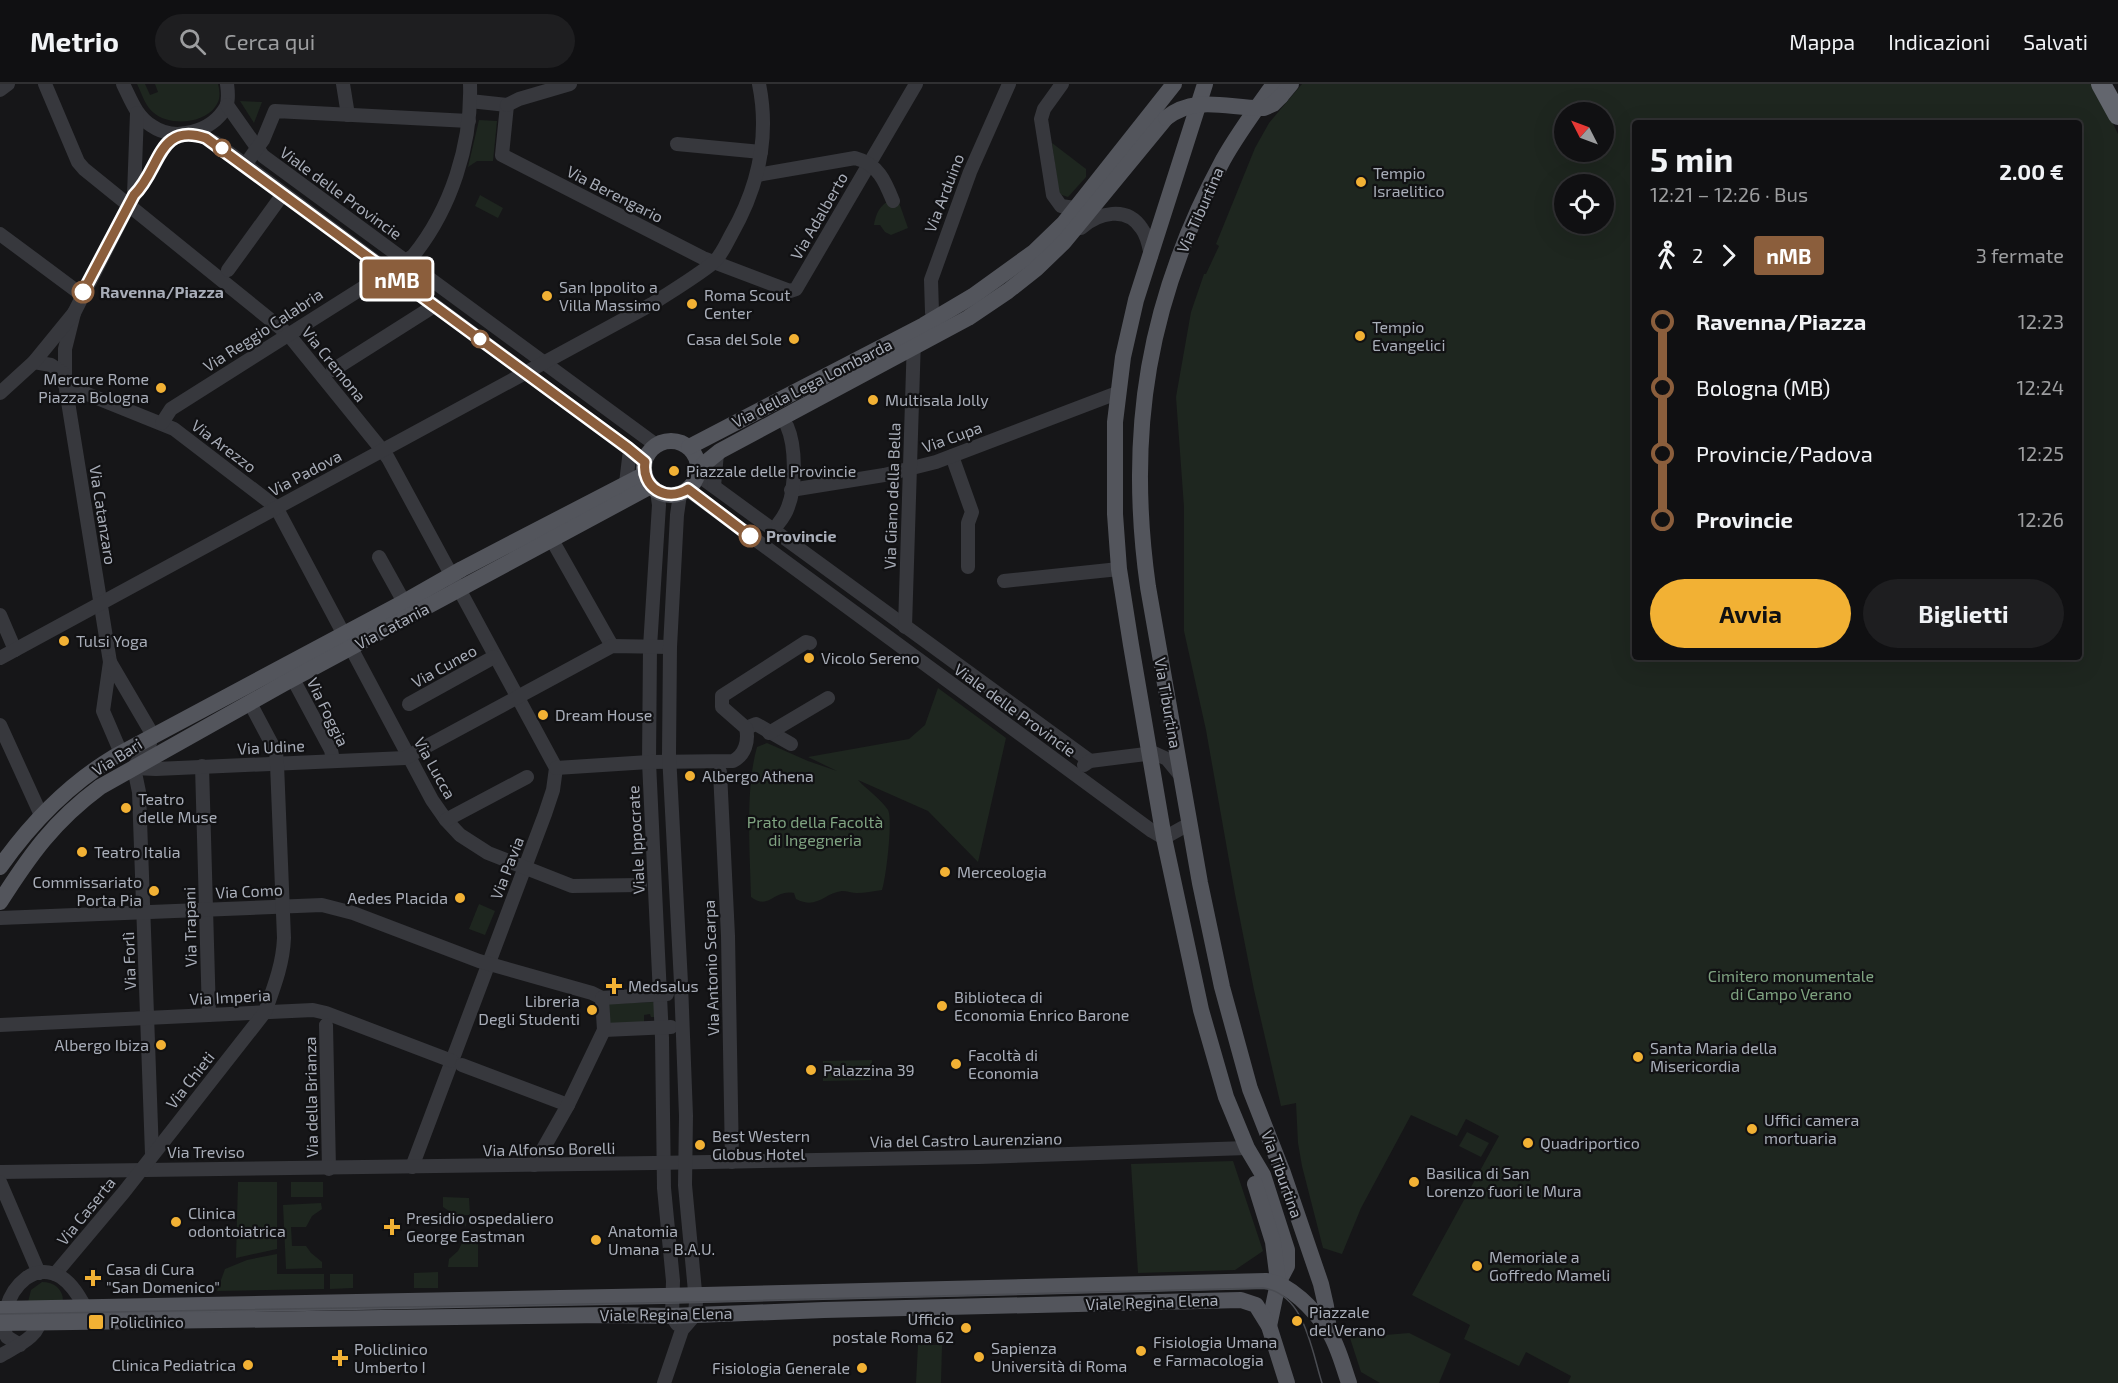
<!DOCTYPE html>
<html lang="it">
<meta charset="utf-8">
<style>
:root{--surface:#101012;--page:#1e1e20;--text:#f1f3f6;--muted:#9c9d9f;--line:#303032;--accent:#f2b134}
body{margin:0;font-family:"Exo 2",sans-serif;background:var(--page);color:var(--text);height:100vh;display:flex;flex-direction:column;font-size:22px;white-space:nowrap}
*{box-sizing:border-box;margin:0}
p{font-size:20px;color:var(--muted)}
.icon{flex:none;width:33px;height:33px;fill:none;stroke:currentColor;stroke-width:2;stroke-linecap:round;stroke-linejoin:round}
.map{position:relative;flex:1;overflow:hidden}
.side{position:absolute;left:1632px;top:36px;width:450px;height:540px;display:flex;flex-direction:column;background:var(--surface);border-radius:6px;box-shadow:0 6px 24px #0002,0 0 0 2px var(--line)}
.side>*{flex:none}
.badge{padding:0 12px;border-radius:4px;font-size:21px;line-height:39px}
.needle{width:39px;rotate:312deg}
.buttons{position:absolute;left:1554px;top:18px;display:grid;gap:12px}
.buttons a{display:grid;place-items:center;width:60px;height:60px;border-radius:50%;background:var(--surface);box-shadow:0 6px 24px #0002,0 0 0 2px var(--line);font-size:30px}
.map>.badge{position:absolute;translate:-50% -50%;box-shadow:0 0 0 3px #fff}
.legs{display:flex;align-items:center;gap:9px;height:66px;padding:0 18px;font-size:20px}
.legs p{margin-inline-start:auto}
.headline{display:flex;align-items:center;justify-content:space-between;height:102px;padding:0 18px}
h1{font-size:33px;font-weight:700;line-height:45px}
.primary-button{display:flex;gap:12px;margin-top:auto;padding:12px 18px}
.primary-button a{flex:1;height:69px;border-radius:36px;background:var(--accent);color:#111;font-size:24px;font-weight:700;line-height:69px;text-align:center}
.primary-button a+a{background:var(--page);color:var(--text)}
ul{padding:0 18px;list-style:none}
li{display:flex;align-items:center;gap:21px;height:66px;font-size:22px}
li i{display:grid;place-items:center;width:9px;height:100%;margin:0 8px;background:currentColor}
li i::after{content:'';width:15px;height:15px;margin:-8px;border:4px solid;border-radius:50%;background:var(--surface)}
li p{margin-inline-start:auto}
li:first-child i{background:linear-gradient(#0000 50%,currentColor 0)}
li:last-child i{background:linear-gradient(currentColor 50%,#0000 0)}
header{display:flex;align-items:center;gap:36px;box-sizing:border-box;height:84px;padding:0 30px;background:var(--surface);border-bottom:2px solid var(--line)}
header strong{font-size:28px}
nav{display:flex;gap:33px;margin-inline-start:auto;font-size:21px}
.search{width:420px;height:54px;background:var(--page);display:flex;align-items:center;gap:15px;box-sizing:border-box;padding:0 21px;border-radius:33px;color:var(--muted);font-size:22px}
.map>svg:first-child{display:block}
</style>
<header>
<strong>Metrio</strong>
<div class="search"><svg class="icon" aria-label="search" viewBox="0 0 24 24"><circle cx="10" cy="10" r="6"/><path d="M15 15l6 6"/></svg>Cerca qui</div>
<nav><a>Mappa</a><a>Indicazioni</a><a>Salvati</a></nav>
</header>
<div class="map">
<svg width="2118" height="1299" viewBox="0 0 2118 1299">
<rect width="100%" height="100%" fill="#161618"/>
<g fill="#1e261f" fill-rule="evenodd">
<path d="M137 0H145L150 11 158 8 155 0H218C220 8 221 16 215 23 203 40 169 42 154 29 145 22 142 10 137 0Z"/>
<path d="M1302 0H2094L2118 50V1299H1568L1571 1292 1526 1268 1519 1282 1464 1255 1470 1241 1412 1211 1499 1052 1466 1035 1457 1052 1411 1031 1361 1124 1342 1170 1323 1164 1302 1082 1298 1059 1296 1019 1281 1022 1254 906 1235 810 1206 646 1184 547V423L1176 313 1191 228 1204 190H1206L1219 162 1216 160 1255 64 1269 39ZM1564 28H1604V68H1564ZM1635 39H2079V573H1635ZM1564 100H1604V140H1564Z"/>
<path d="M240 17 262 18 254 39Z"/>
<path d="M479 36 497 37 493 77H477L468 83Z"/>
<path d="M1052 59 1086 85V93L1068 113 1059 110Z"/>
<path d="M480 111 503 124 498 134 475 122Z"/>
<path d="M897 113 908 144 891 151 885 148 880 141H874C877 125 882 119 897 113Z"/>
<path d="M938 604 1006 654 978 778 928 727 858 696C865 704 882 716 888 726 893 735 886 795 882 806 873 807 865 809 857 809 852 809 847 807 842 807 824 809 817 826 796 815L794 809C773 805 770 827 751 813 750 769 745 705 757 663L767 659 808 677 837 687 808 673 909 655 925 641Z"/>
<path d="M479 820 495 827 485 851 469 845Z"/>
<path d="M653 918 656 922V933H651L650 930 644 931V938L610 940 609 920Z"/>
<path d="M872 976 871 996 823 997V977Z"/>
<path d="M1467 1048 1489 1059 1481 1073 1459 1062Z"/>
<path d="M1233 1077 1263 1167 1235 1186 1138 1189 1131 1080Z"/>
<path d="M238 1098H277V1165L236 1174Z"/>
<rect x="291" y="1098" width="32" height="15"/>
<path d="M443 1113 469 1114 470 1131H465L466 1143 458 1133 443 1123Z"/>
<path d="M321 1119 322 1125 312 1132 306 1143H291L292 1162H306L311 1169 322 1178V1184L286 1185 283 1121Z"/>
<path d="M464 1155H478V1183H448L449 1175 458 1167Z"/>
<path d="M277 1170V1190H324V1205L217 1207 225 1185 247 1176Z"/>
<path d="M438 1188V1204H414V1189Z"/>
<path d="M330 1190H353V1204L330 1205Z"/>
<path d="M42 1198C54 1198 63 1205 63 1217L28 1218 31 1206Z"/>
<path d="M1409 1249 1451 1270 1439 1299H1380L1361 1288 1350 1254Z"/>
<path d="M918 1261H942L941 1299H916Z"/>
</g>
<g fill="none" stroke-linecap="round" stroke-linejoin="round">
<g stroke="#37383d" stroke-width="14">
<path d="M45 0 78 78 84 85 288 250 382 366 388 374 556 684 553 706 545 730 412 1083"/>
<path d="M123 0C131 16 136 32 152 42 175 58 212 48 226 23 229 16 228 7 227 0"/>
<path d="M343 0 348 31"/>
<path d="M1062 0 1044 25 1041 35 1053 111 1061 122 1075 124"/>
<path d="M0 6 8 0"/>
<path d="M470 17 507 21"/>
<path d="M227 21 263 72 656 361"/>
<path d="M507 21 502 71 703 174 790 207 796 205 916 0"/>
<path d="M507 21 519 15 570 0"/>
<path d="M190 49 206 54 216 59 645 377"/>
<path d="M677 60 761 68"/>
<path d="M245 81 263 56 275 27 469 37"/>
<path d="M757 91 855 74C878 80 885 97 893 117"/>
<path d="M134 111 137 29"/>
<path d="M1081 144C1098 129 1127 121 1142 145 1148 153 1149 163 1151 172"/>
<path d="M0 150 82 211"/>
<path d="M228 186 283 110"/>
<path d="M74 229 65 265V299L110 578 103 627 121 669"/>
<path d="M936 243 932 228 931 196 970 88 1009 0"/>
<path d="M34 278 51 281 64 290"/>
<path d="M333 286 434 222"/>
<path d="M65 301 174 345 276 423 432 716 446 736 460 751 488 769 572 802 640 801"/>
<path d="M0 309 34 278 74 229 134 111C152 94 157 66 176 51"/>
<path d="M162 339 171 325 413 172C451 125 472 60 470 0"/>
<path d="M952 372 972 428 968 439V483"/>
<path d="M698 391 1090 677"/>
<path d="M626 399 630 366"/>
<path d="M714 402 717 369"/>
<path d="M688 406 1152 747 1164 754 1189 740"/>
<path d="M791 406 884 391 936 378 1117 309"/>
<path d="M657 407 659 421 650 563 649 678 662 954 664 1104 673 1197 672 1232 677 1240"/>
<path d="M778 440C782 435 786 429 788 423 796 403 796 362 787 342"/>
<path d="M552 456 612 562"/>
<path d="M379 473 404 518"/>
<path d="M1004 497 1119 485"/>
<path d="M0 531 15 566"/>
<path d="M905 543 914 254"/>
<path d="M0 574 652 220C672 207 694 194 713 179 721 172 726 160 731 151 758 104 770 54 759 0"/>
<path d="M110 578 151 648 150 659 134 683"/>
<path d="M293 595 331 666 333 676"/>
<path d="M409 620 494 573"/>
<path d="M0 641 41 731"/>
<path d="M746 644 756 640 791 660"/>
<path d="M769 649 828 614"/>
<path d="M1084 681 1090 677 1154 669 1167 675 1181 692"/>
<path d="M202 682 209 931"/>
<path d="M134 684 156 685 405 674 612 562 670 563"/>
<path d="M134 684 139 708 152 1070"/>
<path d="M556 684 649 678 733 677C745 671 749 657 746 644L722 623V612L806 558 810 559"/>
<path d="M720 688 728 852 732 1078"/>
<path d="M446 736 527 693"/>
<path d="M0 834 322 821 353 829 479 877 592 909 602 914"/>
<path d="M602 914 667 910"/>
<path d="M0 941 313 926 326 929 452 977"/>
<path d="M326 941 329 1085"/>
<path d="M604 946 671 943"/>
<path d="M462 981 568 1021"/>
<path d="M534 1081 568 1021 604 946 602 914"/>
<path d="M0 1088 654 1079 979 1073 1247 1064"/>
<path d="M0 1098 39 1189"/>
<path d="M55 1190 124 1108 265 928C274 903 283 880 284 854L277 680 276 668 250 619"/>
<path d="M20 1261 7 1253C2 1244 4 1236 6 1226 12 1202 34 1177 61 1193 72 1200 79 1212 85 1223"/>
<path d="M0 1272C16 1262 41 1253 41 1231"/>
<path d="M664 1299 682 1246 695 1231 696 1218 685 1101 686 1032 681 899 669 670 670 563 677 431 680 410"/>
</g>
<g stroke="#53555c" stroke-width="16">
<path d="M1205 0 1136 216 1123 273 1115 338V430L1119 485 1131 561 1164 754 1201 926 1226 1013 1247 1064 1263 1091 1287 1166V1182L1278 1199 1269 1242"/>
<path d="M1274 0C1256 25 1238 49 1223 76 1148 215 1126 347 1148 503L1200 799 1222 903 1250 1005 1283 1089 1321 1200 1326 1222 1329 1247"/>
<path d="M1281 12 1291 0"/>
<circle cx="671" cy="384" r="27"/>
<path d="M689 363 924 241 973 212 1034 168 1064 139 1174 0"/>
<path d="M699 384 720 367 968 234 1008 207 1036 185 1064 158 1166 34"/>
<path d="M0 783C31 739 68 701 114 673L404 518 462 485 645 390"/>
<path d="M0 818C30 771 54 737 100 703L283 600 651 402"/>
<path d="M1255 1100 1273 1158 1278 1197"/>
<path d="M0 1225 663 1212 1266 1197C1290 1199 1314 1226 1328 1246 1338 1261 1343 1282 1349 1299"/>
<path d="M0 1239 606 1231 672 1232 824 1226 1241 1216 1256 1221 1269 1242 1287 1299"/>
</g>
<path stroke="#63666e" stroke-width="20" d="M2101 0 2118 31"/>
<path stroke="#4a4c52" stroke-width="1.5" d="M0 1230 696 1218 1263 1204C1305 1210 1311 1265 1322 1299"/>
<path stroke="#53555c" stroke-width="16" d="M1166 34C1196 10 1230 25 1264 24L1273 20 1281 12"/>
</g>
<g fill="none" stroke-linecap="round" stroke-linejoin="round">
<g stroke="#fff" stroke-width="14">
<path id="line-1" d="M83 208 134 111C161 85 157 38 206 54L628 364 645 378C641 403 666 419 688 405L750 452"/>
</g>
<use href="#line-1" stroke="#8b5e3c" stroke-width="9"/>
</g>
<g fill="#fff" stroke="#8b5e3c" stroke-width="3">
<circle cx="222" cy="64" r="8"/>
<circle cx="83" cy="208" r="10"/>
<circle cx="480" cy="255" r="8"/>
<circle cx="750" cy="452" r="10"/>
</g>
<g fill="#f2b134" stroke="#111113" stroke-width="2">
<circle cx="1361" cy="98" r="6"/>
<circle cx="547" cy="212" r="6"/>
<circle cx="692" cy="220" r="6"/>
<circle cx="1360" cy="252" r="6"/>
<circle cx="794" cy="255" r="6"/>
<circle cx="161" cy="304" r="6"/>
<circle cx="873" cy="316" r="6"/>
<circle cx="674" cy="387" r="6"/>
<circle cx="64" cy="557" r="6"/>
<circle cx="809" cy="574" r="6"/>
<circle cx="543" cy="631" r="6"/>
<circle cx="690" cy="692" r="6"/>
<circle cx="126" cy="724" r="6"/>
<circle cx="82" cy="768" r="6"/>
<circle cx="945" cy="788" r="6"/>
<circle cx="154" cy="807" r="6"/>
<circle cx="460" cy="814" r="6"/>
<path d="M611 893h6v6h6v6h-6v6h-6v-6h-6v-6h6z"/>
<circle cx="942" cy="922" r="6"/>
<circle cx="592" cy="926" r="6"/>
<circle cx="161" cy="961" r="6"/>
<circle cx="1638" cy="973" r="6"/>
<circle cx="956" cy="980" r="6"/>
<circle cx="811" cy="986" r="6"/>
<circle cx="1752" cy="1045" r="6"/>
<circle cx="1528" cy="1059" r="6"/>
<circle cx="700" cy="1061" r="6"/>
<circle cx="1414" cy="1098" r="6"/>
<circle cx="176" cy="1138" r="6"/>
<path d="M389 1134h6v6h6v6h-6v6h-6v-6h-6v-6h6z"/>
<circle cx="596" cy="1156" r="6"/>
<circle cx="1477" cy="1182" r="6"/>
<path d="M90 1185h6v6h6v6h-6v6h-6v-6h-6v-6h6z"/>
<circle cx="1297" cy="1237" r="6"/>
<rect x="88" y="1230" width="16" height="16" rx="3"/>
<circle cx="966" cy="1244" r="6"/>
<circle cx="1141" cy="1267" r="6"/>
<circle cx="979" cy="1273" r="6"/>
<path d="M337 1265h6v6h6v6h-6v6h-6v-6h-6v-6h6z"/>
<circle cx="248" cy="1281" r="6"/>
<circle cx="862" cy="1284" r="6"/>
</g>
<g text-anchor="middle" stroke-width="4.5" stroke-linejoin="round" paint-order="stroke">
<g font-size="16" fill="#a8adb8" stroke="#111113" text-anchor="start">
<text x="1373" y="95">Tempio<tspan x="1373" dy="18">Israelitico</tspan></text>
<text x="559" y="209">San Ippolito a<tspan x="559" dy="18">Villa Massimo</tspan></text>
<text x="704" y="217">Roma Scout<tspan x="704" dy="18">Center</tspan></text>
<text x="1372" y="249">Tempio<tspan x="1372" dy="18">Evangelici</tspan></text>
<text x="782" y="261" text-anchor="end">Casa del Sole</text>
<text x="149" y="301" text-anchor="end">Mercure Rome<tspan x="149" dy="18">Piazza Bologna</tspan></text>
<text x="885" y="322">Multisala Jolly</text>
<text x="686" y="393">Piazzale delle Provincie</text>
<text x="76" y="563">Tulsi Yoga</text>
<text x="821" y="580">Vicolo Sereno</text>
<text x="555" y="637">Dream House</text>
<text x="702" y="698">Albergo Athena</text>
<text x="138" y="721">Teatro<tspan x="138" dy="18">delle Muse</tspan></text>
<text x="94" y="774">Teatro Italia</text>
<text x="957" y="794">Merceologia</text>
<text x="142" y="804" text-anchor="end">Commissariato<tspan x="142" dy="18">Porta Pia</tspan></text>
<text x="448" y="820" text-anchor="end">Aedes Placida</text>
<text x="628" y="908">Medsalus</text>
<text x="954" y="919">Biblioteca di<tspan x="954" dy="18">Economia Enrico Barone</tspan></text>
<text x="580" y="923" text-anchor="end">Libreria<tspan x="580" dy="18">Degli Studenti</tspan></text>
<text x="149" y="967" text-anchor="end">Albergo Ibiza</text>
<text x="1650" y="970">Santa Maria della<tspan x="1650" dy="18">Misericordia</tspan></text>
<text x="968" y="977">Facoltà di<tspan x="968" dy="18">Economia</tspan></text>
<text x="823" y="992">Palazzina 39</text>
<text x="1764" y="1042">Uffici camera<tspan x="1764" dy="18">mortuaria</tspan></text>
<text x="712" y="1058">Best Western<tspan x="712" dy="18">Globus Hotel</tspan></text>
<text x="1540" y="1065">Quadriportico</text>
<text x="1426" y="1095">Basilica di San<tspan x="1426" dy="18">Lorenzo fuori le Mura</tspan></text>
<text x="188" y="1135">Clinica<tspan x="188" dy="18">odontoiatrica</tspan></text>
<text x="406" y="1140">Presidio ospedaliero<tspan x="406" dy="18">George Eastman</tspan></text>
<text x="608" y="1153">Anatomia<tspan x="608" dy="18">Umana - B.A.U.</tspan></text>
<text x="1489" y="1179">Memoriale a<tspan x="1489" dy="18">Goffredo Mameli</tspan></text>
<text x="106" y="1191">Casa di Cura<tspan x="106" dy="18">"San Domenico"</tspan></text>
<text x="1309" y="1234">Piazzale<tspan x="1309" dy="18">del Verano</tspan></text>
<text x="954" y="1241" text-anchor="end">Ufficio<tspan x="954" dy="18">postale Roma 62</tspan></text>
<text x="110" y="1244">Policlinico</text>
<text x="1153" y="1264">Fisiologia Umana<tspan x="1153" dy="18">e Farmacologia</tspan></text>
<text x="991" y="1270">Sapienza<tspan x="991" dy="18">Università di Roma</tspan></text>
<text x="354" y="1271">Policlinico<tspan x="354" dy="18">Umberto I</tspan></text>
<text x="236" y="1287" text-anchor="end">Clinica Pediatrica</text>
<text x="850" y="1290" text-anchor="end">Fisiologia Generale</text>
</g>
<g font-size="16" fill="#a8adb8" stroke="#111113">
<text transform="translate(341 109) rotate(36)" y="6">Viale delle Provincie</text>
<text transform="translate(944 109) rotate(-69)" y="6">Via Arduino</text>
<text transform="translate(615 110) rotate(27)" y="6">Via Berengario</text>
<text transform="translate(1200 126) rotate(-66)" y="6">Via Tiburtina</text>
<text transform="translate(819 132) rotate(-60)" y="6">Via Adalberto</text>
<text transform="translate(263 246) rotate(-33)" y="6">Via Reggio Calabria</text>
<text transform="translate(334 280) rotate(51)" y="6">Via Cremona</text>
<text transform="translate(812 299) rotate(-27)" y="6">Via della Lega Lombarda</text>
<text transform="translate(952 353) rotate(-20)" y="6">Via Cupa</text>
<text transform="translate(224 362) rotate(37)" y="6">Via Arezzo</text>
<text transform="translate(305 389) rotate(-28)" y="6">Via Padova</text>
<text transform="translate(892 412) rotate(-88)" y="6">Via Giano della Bella</text>
<text transform="translate(103 431) rotate(81)" y="6">Via Catanzaro</text>
<text transform="translate(392 542) rotate(-28)" y="6">Via Catania</text>
<text transform="translate(444 582) rotate(-29)" y="6">Via Cuneo</text>
<text transform="translate(1168 619) rotate(80)" y="6">Via Tiburtina</text>
<text transform="translate(1015 626) rotate(36)" y="6">Viale delle Provincie</text>
<text transform="translate(328 628) rotate(64)" y="6">Via Foggia</text>
<text transform="translate(271 663) rotate(-3)" y="6">Via Udine</text>
<text transform="translate(117 673) rotate(-32)" y="6">Via Bari</text>
<text transform="translate(435 684) rotate(61)" y="6">Via Lucca</text>
<text transform="translate(636 756) rotate(-93)" y="6">Viale Ippocrate</text>
<text transform="translate(507 784) rotate(-69)" y="6">Via Pavia</text>
<text transform="translate(249 807) rotate(-3)" y="6">Via Como</text>
<text transform="translate(190 843) rotate(-91)" y="6">Via Trapani</text>
<text transform="translate(129 877) rotate(-92)" y="6">Via Forlì</text>
<text transform="translate(711 884) rotate(-92)" y="6">Via Antonio Scarpa</text>
<text transform="translate(230 913) rotate(-3)" y="6">Via Imperia</text>
<text transform="translate(190 996) rotate(-52)" y="6">Via Chieti</text>
<text transform="translate(311 1013) rotate(-91)" y="6">Via della Brianza</text>
<text transform="translate(966 1056) rotate(-1)" y="6">Via del Castro Laurenziano</text>
<text transform="translate(549 1065) rotate(-1)" y="6">Via Alfonso Borelli</text>
<text x="206" y="1074">Via Treviso</text>
<text transform="translate(1282 1090) rotate(70)" y="6">Via Tiburtina</text>
<text transform="translate(86 1127) rotate(-51)" y="6">Via Caserta</text>
<text transform="translate(1152 1218) rotate(-2)" y="6">Viale Regina Elena</text>
<text transform="translate(666 1230) rotate(-1)" y="6">Viale Regina Elena</text>
</g>
<g font-size="16" font-weight="bold" fill="#a8adb8" stroke="#111113" text-anchor="start">
<text x="100" y="214">Ravenna/Piazza</text>
<text x="766" y="458">Provincie</text>
</g>
<g font-size="16" fill="#7fa381" stroke="#111113">
<text x="815" y="744">Prato della Facoltà<tspan x="815" dy="18">di Ingegneria</tspan></text>
<text x="1791" y="898">Cimitero monumentale<tspan x="1791" dy="18">di Campo Verano</tspan></text>
</g>
</g>
</svg>
<div class="buttons">
<a><svg class="needle" viewBox="-14 -14 28 28"><path d="M0-13l5 13h-10z" fill="#e53935"/><path d="M0 13l5-13h-10z" fill="#9c9d9f"/></svg></a>
<a><svg class="icon" aria-label="locate" viewBox="0 0 24 24"><circle cx="12" cy="12" r="6"/><path d="M12 2v4M12 18v4M2 12h4M18 12h4"/></svg></a>
</div>
<b class="badge" style="left:397px;top:195px;background:#8b5e3c;color:#fff">nMB</b>
<section class="side">
<div class="headline"><div><h1>5 min</h1><p>12:21 – 12:26 · Bus</p></div><b>2.00 €</b></div>
<div class="legs"><svg class="icon" aria-label="walk" viewBox="0 0 24 24"><circle cx="13" cy="4" r="2"/><path d="M13 8l-2 6 4 7M11 14l-3 7M7 12l3-4h3l4 4"/></svg>2<svg class="icon" aria-label="forward" viewBox="0 0 24 24"><path d="M9 5l7 7-7 7"/></svg><b class="badge" style="background:#8b5e3c;color:#fff">nMB</b><p>3 fermate</p></div>
<ul>
<li><i style="color:#8b5e3c"></i><b>Ravenna/Piazza</b><p>12:23</p></li>
<li><i style="color:#8b5e3c"></i><span>Bologna (MB)</span><p>12:24</p></li>
<li><i style="color:#8b5e3c"></i><span>Provincie/Padova</span><p>12:25</p></li>
<li><i style="color:#8b5e3c"></i><b>Provincie</b><p>12:26</p></li>
</ul>
<div class="primary-button"><a>Avvia</a><a>Biglietti</a></div>
</section>
</div>
